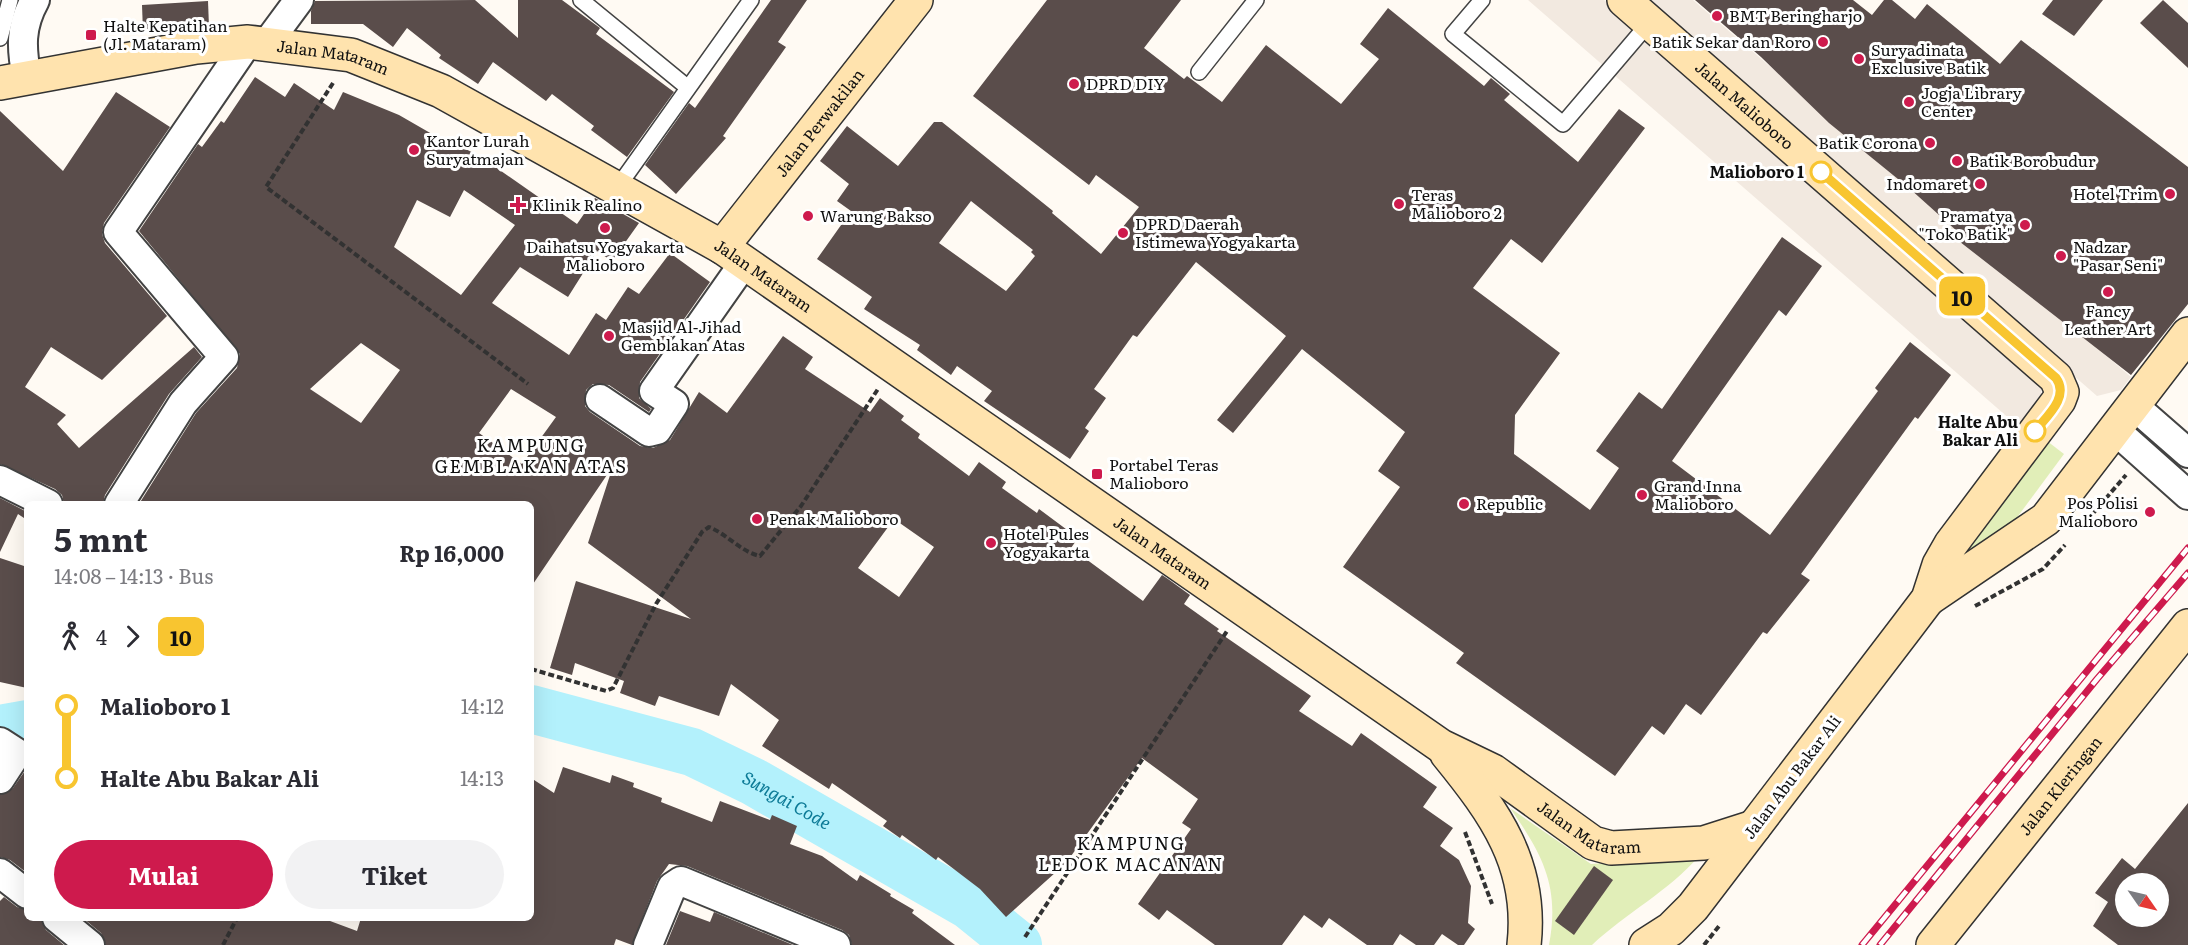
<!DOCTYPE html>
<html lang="id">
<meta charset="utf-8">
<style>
:root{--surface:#fff;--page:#f2f2f3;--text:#2b2b33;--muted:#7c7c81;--accent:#ce1a4d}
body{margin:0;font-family:Literata,serif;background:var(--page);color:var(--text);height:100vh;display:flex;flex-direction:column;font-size:22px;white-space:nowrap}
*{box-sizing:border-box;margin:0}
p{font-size:20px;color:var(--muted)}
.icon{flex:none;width:33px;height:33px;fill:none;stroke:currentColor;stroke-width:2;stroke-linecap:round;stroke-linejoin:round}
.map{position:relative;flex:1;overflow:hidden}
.details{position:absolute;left:24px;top:501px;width:510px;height:420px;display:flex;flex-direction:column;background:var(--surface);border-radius:9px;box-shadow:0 6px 24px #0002}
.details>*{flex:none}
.badge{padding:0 12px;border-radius:9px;font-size:21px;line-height:39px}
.needle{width:39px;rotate:124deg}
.fabs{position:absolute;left:2115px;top:873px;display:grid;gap:12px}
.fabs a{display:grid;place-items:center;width:54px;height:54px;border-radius:50%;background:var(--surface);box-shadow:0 6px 24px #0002;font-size:30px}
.map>.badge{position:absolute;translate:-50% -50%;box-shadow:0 0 0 3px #fff}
.legs{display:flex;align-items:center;gap:9px;height:66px;padding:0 30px;font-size:20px}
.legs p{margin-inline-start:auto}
.headline{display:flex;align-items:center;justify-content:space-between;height:102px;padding:0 30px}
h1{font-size:33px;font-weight:700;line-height:45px}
.action{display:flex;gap:12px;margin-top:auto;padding:12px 30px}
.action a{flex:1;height:69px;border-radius:36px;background:var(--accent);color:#fff;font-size:24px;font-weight:700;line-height:69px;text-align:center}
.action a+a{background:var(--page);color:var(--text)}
ul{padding:0 30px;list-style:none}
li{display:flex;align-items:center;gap:21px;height:72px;font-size:22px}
li i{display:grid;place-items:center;width:9px;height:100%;margin:0 8px;background:currentColor}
li i::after{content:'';width:15px;height:15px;margin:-8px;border:4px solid;border-radius:50%;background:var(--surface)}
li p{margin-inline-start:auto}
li:first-child i{background:linear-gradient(#0000 50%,currentColor 0)}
li:last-child i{background:linear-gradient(currentColor 50%,#0000 0)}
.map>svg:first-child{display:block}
</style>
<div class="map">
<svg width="2188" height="945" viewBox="0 0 2188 945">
<rect width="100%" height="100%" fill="#fffaf3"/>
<g fill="#e1eeb8">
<path d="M2047 441 2064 454 2007 531 1964 556Z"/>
<path d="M1510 808 1591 864 1699 856C1669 891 1626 913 1592 945H1549C1560 887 1543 855 1510 808Z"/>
</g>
<g fill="#f2e9e0">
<path d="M1528 0H1604L2038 378 2041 384V399L2019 427Z"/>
<path d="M1644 0H1693L2131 377 2121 390 2097 396Z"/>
</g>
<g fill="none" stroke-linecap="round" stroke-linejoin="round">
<g stroke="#b3f1fc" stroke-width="48">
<path id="s1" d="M531 709 692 752 754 782 970 906 1018 945"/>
<path d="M0 729 27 724"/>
</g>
</g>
<g fill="#5a4d4b" fill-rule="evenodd">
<path d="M475 0 518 38V0H562L600 28 596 34 674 92 627 157 591 130 594 126 552 94 546 101 493 62 478 84 439 58 441 55 407 28 393 47 363 24H311V11L315 1Z"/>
<path d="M771 0H807L778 42 786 47 723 136 726 138 676 194 645 165 689 103 695 108Z"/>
<path d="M1047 0H1181L1144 48 1184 79 1187 76 1222 102 1266 45 1341 104 1379 59 1360 44 1388 8 1484 86 1491 78 1510 94 1504 100 1578 162 1619 109 1645 128 1542 263 1511 239 1473 288 1560 353 1515 415 1514 454 1590 510 1619 468 1596 451 1639 392 1662 409 1782 237 1822 266 1786 316 1779 310 1672 461 1770 535 1878 391 1875 388 1910 342 1951 375 1918 419 1915 417 1801 574 1810 580 1767 634 1763 632 1701 715 1686 704 1664 735 1652 726 1615 776 1456 663 1464 653 1343 567 1400 487 1378 471 1405 432 1302 349 1233 433 1217 420 1286 336 1196 262 1137 337 1133 335 1094 389 1106 398 1085 428 1089 431 1070 459 984 401 992 391 957 366 951 375 917 350 920 345 864 309 872 297 817 259 851 211 837 201 849 184 820 161 847 126 898 166 934 122H942L1053 211 1052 213 1101 254 1139 207 1096 175 1089 185 973 96ZM971 201 1033 250 1031 252 1035 256 1006 291 939 243Z"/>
<path d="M1695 0H1853L1872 15 1884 0H1892L1915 19 1927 4 2000 64 2021 40 2188 167V304L2131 375 1955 238 1958 232 1909 188 1829 123 1761 57Z"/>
<path d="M2053 0H2103L2074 36 2042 14Z"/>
<path d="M2163 0 2188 23V68L2140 23Z"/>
<path d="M208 1 209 27 143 32 142 5Z"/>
<path d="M255 77 285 97 294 83 334 110 343 92 399 115 458 149 460 146 481 157 577 224 595 198 639 223 612 261 597 251 568 297 520 267 492 303 569 355 596 313 606 320 628 287 639 294 670 253 710 282 640 382 639 398 651 409 649 412 609 385 593 384 586 390 585 406 590 412 640 446 653 448 670 440 699 392 727 413 783 336 813 357 805 369 870 412 880 398 904 416 901 420 920 434 918 438 969 476 979 462 1006 482 1002 488 1037 513 1039 509 1078 538 1071 548 1143 601 1162 575 1168 579 1190 595 1184 604 1219 629 1217 631 1311 696 1299 711 1352 746 1361 733 1437 787 1423 807 1453 828 1440 846 1459 860 1471 886 1468 923 1475 929 1464 945H1458L1442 934 1434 945H1416L1400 934 1393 945H1367L1329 918 1322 928 1304 915 1282 945H1215L1167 910 1159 920 1138 904 1191 829 1182 823 1198 799 1142 758 1066 863 1006 917 980 889 938 857 936 860 902 835 900 838 883 826 887 821 832 783 829 789 762 746 779 720 731 684 719 716 659 696 655 706 620 693 624 681 575 663 572 675 550 668 576 581 691 619 588 543 613 466 531 587V504H139L196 413 237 368 240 354 139 231 198 144 202 147 221 121 224 123ZM464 190 515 225 461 295 394 247 417 200 450 217ZM361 343 400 370 361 423 310 389ZM511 389 556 417 522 464 479 433ZM894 519 934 547 899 597 858 568Z"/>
<path d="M116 92 170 127 104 223 102 234 105 243 167 316 102 380 51 347 25 387 66 415 57 424 79 448 194 347 202 357 169 394 105 495 103 504H64L62 495 55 489 0 464V111L63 171Z"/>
<path d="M0 498 27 512V520L18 514 0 552Z"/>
<path d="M0 558 27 567V688L0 682Z"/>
<path d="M563 767 610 783 612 775 634 783 633 787 662 798 661 802 712 822 720 801 770 820 772 815 797 826 790 844 822 856 857 881 860 875 891 894 890 896 914 910 912 913 955 945H852L849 935 842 930 687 866 669 864 657 881 632 945 616 939 614 945H106L101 933 83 918H322L357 931 361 918H531V778L554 793Z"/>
<path d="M27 768V873L10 860 0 857V795L13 788Z"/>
<path d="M2188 803V945H2118L2093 926 2108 902 2095 893 2122 858 2135 869ZM2126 884H2158V916H2126Z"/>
<path d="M1594 866 1613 880 1574 935 1555 921Z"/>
<path d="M4 897 17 907 27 910V918H41L46 930 64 945H0V901Z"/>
<path d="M680 911 710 922 714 912 793 945H666Z"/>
</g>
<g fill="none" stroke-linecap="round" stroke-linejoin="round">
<g stroke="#434343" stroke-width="18">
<g id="lane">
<path d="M581 0 687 87"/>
<path d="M1482 0 1453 34 1563 124 1649 23"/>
<path d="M0 38 10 0"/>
<path d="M1199 72 1256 0"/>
<path d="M617 188 751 0"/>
</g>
</g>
<g stroke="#434343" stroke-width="32">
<g id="street">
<path d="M265 46 299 0"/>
<path d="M27 78C21 48 20 27 35 0"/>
<path d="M600 399 649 432 657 430 674 404 654 391 744 263"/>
<path d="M2133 405 2188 453"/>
<path d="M2115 430 2188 495"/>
<path d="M0 480 48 504"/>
<path d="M119 504 183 403 224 357 118 232 248 42"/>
<path d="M0 742 17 753 0 779"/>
<path d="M0 873 27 894"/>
<path d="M57 918 90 945"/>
<path d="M648 945 672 887 681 881 836 945"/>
</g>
</g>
<g stroke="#323232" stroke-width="36">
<g id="secondary">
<path id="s2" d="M1624 0 2056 378 2062 392 2059 400 1951 544 1939 565 1928 599 1906 628 1693 907 1671 929 1646 945"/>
<path id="s3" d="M0 83 196 47 248 42 351 55 441 91 722 247 1441 746 1493 771 1593 843 1611 848 1704 843 1754 827"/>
<path id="s4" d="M722 247 916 0"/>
<path d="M1928 599 2046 519 2188 334"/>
<path d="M1447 754C1495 813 1533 865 1524 945"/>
<path id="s5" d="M1933 945 2188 626"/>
</g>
</g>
<g stroke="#323232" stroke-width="4" stroke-dasharray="6 3" stroke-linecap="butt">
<path d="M333 83 266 187 528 384"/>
<path d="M2082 526 2126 475"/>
<path d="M1975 606 2043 569 2065 545"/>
<path d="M531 669 606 691 613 688 656 604 702 532 709 527C727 534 741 552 760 556L801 506 878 389"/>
<path d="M1465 832 1492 904"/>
<path d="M1025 937 1227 631"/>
<path d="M223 945 237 918"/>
<path d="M1704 945 1719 926"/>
</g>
<use href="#lane" stroke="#fff" stroke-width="15"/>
<use href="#street" stroke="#fff" stroke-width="28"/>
<use href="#secondary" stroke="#ffe3ae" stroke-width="33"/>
<g stroke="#ce1a4d" stroke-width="7">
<g id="rail">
<path d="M1862 945 2188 548"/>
<path d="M1880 945 2097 679 2188 573"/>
</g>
</g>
<use href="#rail" stroke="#fff" stroke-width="4.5" stroke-dasharray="14" stroke-linecap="butt"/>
</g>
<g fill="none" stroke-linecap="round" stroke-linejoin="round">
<g stroke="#fff" stroke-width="14">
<path id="line-1" d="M1821 172 2056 378C2070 397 2046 417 2035 431"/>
</g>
<use href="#line-1" stroke="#f8c530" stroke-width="9"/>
</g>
<g fill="#ce1a4d" stroke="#fff" stroke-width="2">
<circle cx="1717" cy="16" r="6"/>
<rect x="85" y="29" width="12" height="12" rx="3"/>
<circle cx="1823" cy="42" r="6"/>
<circle cx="1859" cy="59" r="6"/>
<circle cx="1074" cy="84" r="6"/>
<circle cx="1909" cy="102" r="6"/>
<circle cx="1930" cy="143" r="6"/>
<circle cx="414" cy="150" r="6"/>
<circle cx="1957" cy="161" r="6"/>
<circle cx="1980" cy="184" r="6"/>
<circle cx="2170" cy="194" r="6"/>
<circle cx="1399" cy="204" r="6"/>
<path d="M515 196h6v6h6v6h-6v6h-6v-6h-6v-6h6z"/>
<circle cx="808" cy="216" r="6"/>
<circle cx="2025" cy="225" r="6"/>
<circle cx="605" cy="228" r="6"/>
<circle cx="1123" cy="233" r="6"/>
<circle cx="2061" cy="256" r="6"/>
<circle cx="2108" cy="292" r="6"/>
<circle cx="609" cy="336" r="6"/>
<rect x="1091" y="468" width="12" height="12" rx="3"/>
<circle cx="1642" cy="495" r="6"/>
<circle cx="1464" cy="504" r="6"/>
<circle cx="2150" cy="512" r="6"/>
<circle cx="757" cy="519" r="6"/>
<circle cx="991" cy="543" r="6"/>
</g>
<g fill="#fff" stroke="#f8c530" stroke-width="3">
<circle cx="1821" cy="172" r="10"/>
<circle cx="2035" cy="431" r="10"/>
</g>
<g text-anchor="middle" stroke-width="6" stroke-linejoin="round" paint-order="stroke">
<g font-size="16" fill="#101010" stroke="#fff" text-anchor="start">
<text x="1729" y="22">BMT Beringharjo</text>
<text x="103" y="32">Halte Kepatihan<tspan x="103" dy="18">(Jl. Mataram)</tspan></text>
<text x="1811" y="48" text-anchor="end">Batik Sekar dan Roro</text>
<text x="1871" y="56">Suryadinata<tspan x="1871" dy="18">Exclusive Batik</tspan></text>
<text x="1086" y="90">DPRD DIY</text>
<text x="1921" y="99">Jogja Library<tspan x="1921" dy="18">Center</tspan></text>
<text x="426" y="147">Kantor Lurah<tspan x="426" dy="18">Suryatmajan</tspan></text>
<text x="1918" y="149" text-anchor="end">Batik Corona</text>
<text x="1969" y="167">Batik Borobudur</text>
<text x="1968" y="190" text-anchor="end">Indomaret</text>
<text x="2158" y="200" text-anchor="end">Hotel Trim</text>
<text x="1411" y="201">Teras<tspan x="1411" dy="18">Malioboro 2</tspan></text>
<text x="532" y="211">Klinik Realino</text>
<text x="820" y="222">Warung Bakso</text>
<text x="2013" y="222" text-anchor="end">Pramatya<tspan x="2013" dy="18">"Toko Batik"</tspan></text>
<text x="1135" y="230">DPRD Daerah<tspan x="1135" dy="18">Istimewa Yogyakarta</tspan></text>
<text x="605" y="253" text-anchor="middle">Daihatsu Yogyakarta<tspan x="605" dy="18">Malioboro</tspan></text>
<text x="2073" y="253">Nadzar<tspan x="2073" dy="18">"Pasar Seni"</tspan></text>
<text x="2108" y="317" text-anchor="middle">Fancy<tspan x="2108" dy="18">Leather Art</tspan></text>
<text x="621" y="333">Masjid Al-Jihad<tspan x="621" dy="18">Gemblakan Atas</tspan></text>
<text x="1109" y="471">Portabel Teras<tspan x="1109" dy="18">Malioboro</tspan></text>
<text x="1654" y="492">Grand Inna<tspan x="1654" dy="18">Malioboro</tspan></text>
<text x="2138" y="509" text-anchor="end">Pos Polisi<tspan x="2138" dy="18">Malioboro</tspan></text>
<text x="1476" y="510">Republic</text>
<text x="769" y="525">Penak Malioboro</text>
<text x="1003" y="540">Hotel Pules<tspan x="1003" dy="18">Yogyakarta</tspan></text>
</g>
<g font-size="16" fill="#101010" stroke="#fff">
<text dy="6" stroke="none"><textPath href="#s3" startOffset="338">Jalan Mataram</textPath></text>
<text dy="6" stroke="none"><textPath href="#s2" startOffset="160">Jalan Malioboro</textPath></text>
<text dy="6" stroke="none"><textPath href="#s4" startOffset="158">Jalan Perwakilan</textPath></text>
<text dy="6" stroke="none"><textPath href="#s3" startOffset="824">Jalan Mataram</textPath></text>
<text dy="6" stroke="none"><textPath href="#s3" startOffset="1310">Jalan Mataram</textPath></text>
<text transform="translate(1792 777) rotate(-53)" y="6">Jalan Abu Bakar Ali</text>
<text dy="6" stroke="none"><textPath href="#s5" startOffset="204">Jalan Kleringan</textPath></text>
<text dy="6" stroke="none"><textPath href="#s3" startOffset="1821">Jalan Mataram</textPath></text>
</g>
<g font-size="16" font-weight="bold" fill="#101010" stroke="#fff" text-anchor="end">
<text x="1804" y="178">Malioboro 1</text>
<text x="2018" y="428">Halte Abu<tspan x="2018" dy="18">Bakar Ali</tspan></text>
</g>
<g font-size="18" letter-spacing="1.5" fill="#101010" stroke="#fff">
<text x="531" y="452">KAMPUNG<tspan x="531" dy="21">GEMBLAKAN ATAS</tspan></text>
<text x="1131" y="850">KAMPUNG<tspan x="1131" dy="21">LEDOK MACANAN</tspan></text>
</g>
<g font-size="18" font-style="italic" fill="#0d7b97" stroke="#fff">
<text dy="6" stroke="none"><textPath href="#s1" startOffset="273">Sungai Code</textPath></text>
</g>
</g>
</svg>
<div class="fabs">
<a><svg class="needle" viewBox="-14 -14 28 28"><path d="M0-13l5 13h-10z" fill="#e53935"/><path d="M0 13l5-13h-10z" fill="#7c7c81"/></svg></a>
</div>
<b class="badge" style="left:1962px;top:296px;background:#f8c530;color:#111">10</b>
<section class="details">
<div class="headline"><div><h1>5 mnt</h1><p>14:08 – 14:13 · Bus</p></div><b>Rp 16,000</b></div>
<div class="legs"><svg class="icon" aria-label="walk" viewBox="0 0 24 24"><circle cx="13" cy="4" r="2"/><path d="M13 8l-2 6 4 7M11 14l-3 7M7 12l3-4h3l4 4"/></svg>4<svg class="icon" aria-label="forward" viewBox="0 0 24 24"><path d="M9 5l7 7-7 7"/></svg><b class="badge" style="background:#f8c530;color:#111">10</b></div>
<ul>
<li><i style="color:#f8c530"></i><b>Malioboro 1</b><p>14:12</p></li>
<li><i style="color:#f8c530"></i><b>Halte Abu Bakar Ali</b><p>14:13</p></li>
</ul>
<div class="action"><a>Mulai</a><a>Tiket</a></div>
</section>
</div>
